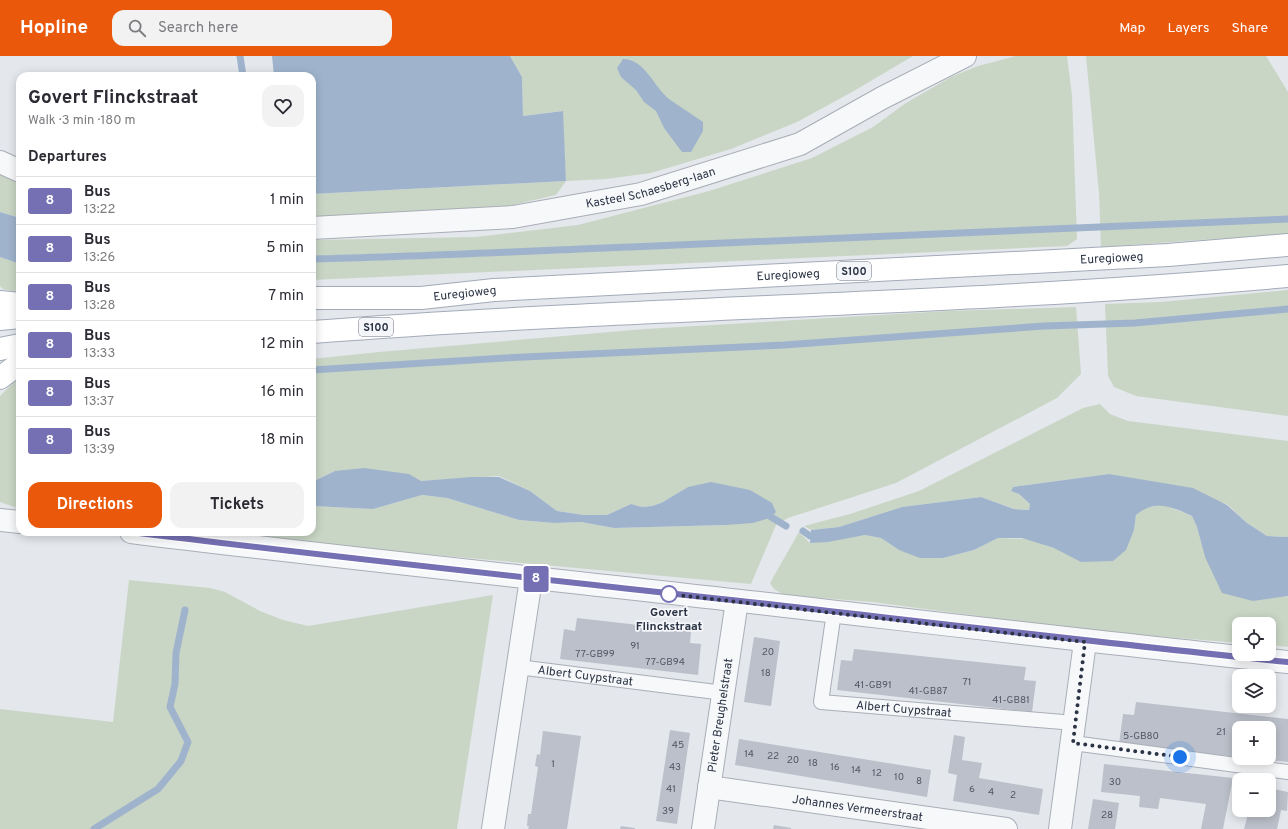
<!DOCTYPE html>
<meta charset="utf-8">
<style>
:root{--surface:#fff;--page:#f2f2f3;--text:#2b2b33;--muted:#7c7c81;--line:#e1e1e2;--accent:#ea580c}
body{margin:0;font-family:Overpass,sans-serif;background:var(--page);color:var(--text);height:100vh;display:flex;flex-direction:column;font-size:15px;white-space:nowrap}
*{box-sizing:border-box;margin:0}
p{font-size:13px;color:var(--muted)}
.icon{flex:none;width:22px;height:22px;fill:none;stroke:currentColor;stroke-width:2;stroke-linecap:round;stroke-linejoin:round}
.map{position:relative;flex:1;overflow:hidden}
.drawer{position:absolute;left:16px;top:16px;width:300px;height:464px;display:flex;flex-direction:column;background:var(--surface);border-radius:12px;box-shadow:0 2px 10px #0003}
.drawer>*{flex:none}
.badge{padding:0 8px;border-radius:3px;font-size:14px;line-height:26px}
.buttons{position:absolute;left:1232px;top:561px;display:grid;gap:8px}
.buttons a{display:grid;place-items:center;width:44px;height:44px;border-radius:8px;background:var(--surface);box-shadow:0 2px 10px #0003;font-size:20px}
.you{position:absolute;width:20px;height:20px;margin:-10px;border:3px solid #fff;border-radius:50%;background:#1a73e8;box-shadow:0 0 0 6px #1a73e833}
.map>.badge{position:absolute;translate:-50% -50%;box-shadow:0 0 0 2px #fff}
h2{padding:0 12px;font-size:15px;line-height:36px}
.round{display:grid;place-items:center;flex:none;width:42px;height:42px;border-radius:12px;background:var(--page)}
.summary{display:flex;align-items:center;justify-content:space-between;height:68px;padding:0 12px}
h1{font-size:19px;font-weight:700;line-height:30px}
.action{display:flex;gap:8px;margin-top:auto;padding:8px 12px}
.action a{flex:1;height:46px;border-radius:12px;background:var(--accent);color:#fff;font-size:16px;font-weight:700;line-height:46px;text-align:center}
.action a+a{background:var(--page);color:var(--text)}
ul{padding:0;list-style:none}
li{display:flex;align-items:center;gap:12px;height:48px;padding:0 12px;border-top:1px solid var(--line)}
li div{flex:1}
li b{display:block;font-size:15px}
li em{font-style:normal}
li .badge{min-width:44px;font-weight:700;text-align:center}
header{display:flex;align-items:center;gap:24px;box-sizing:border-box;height:56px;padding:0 20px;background:var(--accent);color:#fff}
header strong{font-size:19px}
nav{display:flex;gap:22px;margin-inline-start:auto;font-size:14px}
.search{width:280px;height:36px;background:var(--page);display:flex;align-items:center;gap:10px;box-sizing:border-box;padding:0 14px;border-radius:12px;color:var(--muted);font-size:15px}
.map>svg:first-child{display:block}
</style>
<header>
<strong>Hopline</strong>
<div class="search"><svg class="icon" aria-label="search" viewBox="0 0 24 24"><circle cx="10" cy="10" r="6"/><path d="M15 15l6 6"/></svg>Search here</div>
<nav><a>Map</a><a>Layers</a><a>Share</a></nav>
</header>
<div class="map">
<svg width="1288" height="773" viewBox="0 0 1288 773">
<rect width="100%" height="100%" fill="#e4e7ec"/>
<g fill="#c9d6c5">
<path d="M510 0H913L852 36 797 66 731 93 651 117 606 123 566 125 556 139 504 151 312 162V138L566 125 562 55 523 60 522 21Z"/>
<path d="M1016 0H1067L1072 39 1077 183 1067 190 312 224V184L476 181 578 169 709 135 812 102 873 71 906 47 951 21 978 10Z"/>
<path d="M1086 0H1266L1288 36V178L1101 191 1099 137Z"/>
<path d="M0 115 20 122V162L0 156Z"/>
<path d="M0 201 20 208V237L3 233 0 230Z"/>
<path d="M1288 234V360L1136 340 1114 331 1108 320 1105 248 1161 246Z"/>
<path d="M1076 251 1081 318 1057 342 896 427 788 462 776 469 751 528 272 484 215 476H312V450L373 453 422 439 447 442 519 464 554 467 581 466 614 472 726 469 688 431 661 447 652 450 642 451 631 448 607 459H585L557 455 530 435 499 420 421 425 408 418 335 415 312 426V303L379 296 645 273 948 255Z"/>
<path d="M20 320V453L0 446V340Z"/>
<path d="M1100 348 1110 358 1128 365 1288 385V481L1267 480 1247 467 1227 448 1130 422 1109 418 1013 431 1011 435 1019 438 1030 448 1029 454 1015 453 981 441 902 451 839 471 811 474 804 470 850 458 919 435 1083 352Z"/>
<path d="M1164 449 1192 460 1197 471 1205 501 1286 541 1288 540V591L1269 589V568H1239V587L1092 575 872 546 784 539 774 533 770 527 799 476 810 487 865 479 881 482 899 494 943 502 974 494 998 482 1027 483 1054 492 1134 474 1136 459 1143 452Z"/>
<path d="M129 524 210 532 225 536 260 555 283 564 308 570 493 539 457 773H0V653L113 666Z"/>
</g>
<g fill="#9fb4cc">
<path d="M272 0H510L522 21 523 60 563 55 566 125 312 138V20H274Z"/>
<path d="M623 3C645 3 654 31 669 43 680 51 692 58 703 66V75L691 96H682L664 72 656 55 644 46 636 34 621 21 617 12Z"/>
<path d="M0 156 20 162V208L0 201Z"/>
<path d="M364 412 409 418 421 425 471 421H499L530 435 557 455 584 459H607L631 448 642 451 652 450 661 447 688 431 711 426 750 434 772 447 776 456 770 462 753 467 726 469 614 472 581 466 554 467 519 464 447 442 422 439 373 453 312 450V426L335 415Z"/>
<path d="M1109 418 1193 432 1227 449 1247 467 1267 480 1288 481V540L1253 545 1222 537 1205 501 1197 471 1192 460C1172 451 1155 443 1136 459L1134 474 1126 494 1113 505 1081 506 1054 492 1022 482H998L974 494 943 502H920L899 494 881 482 865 479 828 486 810 487 811 474 839 471 902 451 981 441 1014 453 1029 454 1030 448 1019 438 1011 435 1013 431Z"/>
</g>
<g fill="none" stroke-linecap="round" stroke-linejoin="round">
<g stroke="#9fb4cc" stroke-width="7">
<path d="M240 0 243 20"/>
<path d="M312 203C418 201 524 195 631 191 850 183 1069 174 1288 163"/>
<path d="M312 314 505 302 784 289 1044 270 1135 267 1288 253"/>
<path d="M771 461 786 470"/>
<path d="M803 475 810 480"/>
<path d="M94 773 158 733 181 705 188 686 170 651 175 628 176 597 185 554"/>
</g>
</g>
<g fill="#bbc0ca">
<path d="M577 562 691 575 690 587 701 588 698 619 560 603 564 573 575 575Z"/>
<path d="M754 581 780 585 771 650 744 646Z"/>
<path d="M854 593 1026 611 1024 624 1036 625 1032 656 837 634 841 604 852 605Z"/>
<path d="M1136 646 1288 663V706L1262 703 1269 702V672H1239V701L1119 688 1123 658 1134 659Z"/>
<path d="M670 674 690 677 677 768 656 765Z"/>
<path d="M543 675 581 680 567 773H528L529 770H527L528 758H531L538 711 535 710 537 698 540 699Z"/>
<path d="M954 679 965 681 962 704 982 707 979 722 1043 733 1039 759 953 745 957 719 948 717Z"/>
<path d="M739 683 931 714 927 741 735 709Z"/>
<path d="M1104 708 1233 722 1223 773H1201L1206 748 1160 742 1158 753 1139 751 1140 740 1101 736Z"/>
<path d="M1269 732 1288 736 1287 755 1281 754 1277 773H1244L1249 754H1269Z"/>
<path d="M1093 743 1119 747 1115 773H1088Z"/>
<path d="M774 769 791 772V773H773Z"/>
<path d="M621 770 635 772V773H620Z"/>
</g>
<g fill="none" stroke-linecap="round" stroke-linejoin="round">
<g stroke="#a9aeb7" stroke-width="16">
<g id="service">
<path id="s1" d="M834 556 821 646 1075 667"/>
<path id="s2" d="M518 611 724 637"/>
<path d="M1073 687 1288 716"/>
</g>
</g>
<g stroke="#a9aeb7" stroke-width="24">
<g id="minor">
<path d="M0 106 20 115"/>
<path id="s3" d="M312 172 513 161 641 138 800 88 882 42 965 0"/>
<path id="s4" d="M709 731 1006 773"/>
<path d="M493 773 531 523"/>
<path id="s5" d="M703 773 737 545"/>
<path d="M1060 773 1085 586"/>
</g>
</g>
<g stroke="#a9aeb7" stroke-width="24">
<g id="tertiary">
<path d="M0 464 20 466"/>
<path d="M131 476C340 502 550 523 759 547 935 567 1111 588 1288 606"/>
</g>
</g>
<g stroke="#a3abb8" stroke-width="24">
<g id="primary">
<path id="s6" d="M312 242H421L494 234 1168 199 1288 189"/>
<path d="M0 246 20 248"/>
<path d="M0 263 20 261"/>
<path d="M312 276C637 251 963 249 1288 220"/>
<path d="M0 293 20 289"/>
<path d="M0 322 20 307"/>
</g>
</g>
<use href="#service" stroke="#f7f8fa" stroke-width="14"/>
<use href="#minor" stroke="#f7f8fa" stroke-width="22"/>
<use href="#tertiary" stroke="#f7f8fa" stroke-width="22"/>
<use href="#primary" stroke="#fff" stroke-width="22"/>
</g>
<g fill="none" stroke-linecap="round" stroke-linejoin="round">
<g stroke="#fff" stroke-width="9">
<path id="line" d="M131 476C340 502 550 524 759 547 935 567 1111 588 1288 606"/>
</g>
<use href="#line" stroke="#7570b3" stroke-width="6"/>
<path stroke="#2b3445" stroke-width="4" stroke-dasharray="0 7.2" d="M669 538 1085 586 1073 687 1180 701"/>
</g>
<circle fill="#fff" stroke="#7570b3" stroke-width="2" cx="669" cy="538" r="8"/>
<g text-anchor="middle" stroke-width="3.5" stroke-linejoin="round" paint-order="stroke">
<g font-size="10" fill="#4f5766">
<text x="635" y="593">91</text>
<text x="768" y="599">20</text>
<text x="595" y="601">77-GB99</text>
<text x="665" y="609">77-GB94</text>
<text x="766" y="620">18</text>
<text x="967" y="629">71</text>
<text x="873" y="632">41-GB91</text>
<text x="928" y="638">41-GB87</text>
<text x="1011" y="647">41-GB81</text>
<text x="1221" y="679">21</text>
<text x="1141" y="683">5-GB80</text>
<text x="678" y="692">45</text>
<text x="749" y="701">14</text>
<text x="773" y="703">22</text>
<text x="793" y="707">20</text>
<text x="813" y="710">18</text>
<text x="553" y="711">1</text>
<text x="675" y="714">43</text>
<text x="835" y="714">16</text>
<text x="856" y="717">14</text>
<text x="877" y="720">12</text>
<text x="899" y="724">10</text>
<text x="919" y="728">8</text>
<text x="1115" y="729">30</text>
<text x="671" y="736">41</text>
<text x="972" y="736">6</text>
<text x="991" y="739">4</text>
<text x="1013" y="742">2</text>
<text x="668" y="758">39</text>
<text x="1107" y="762">28</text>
</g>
<g fill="#f4f6f9" stroke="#676e7b" stroke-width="1">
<rect x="837" y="206" width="34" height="18" rx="3"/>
<rect x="359" y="262" width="34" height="18" rx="3"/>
</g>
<g font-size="11" font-weight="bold" fill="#2b3445">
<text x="854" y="219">S100</text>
<text x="376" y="275">S100</text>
</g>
<g font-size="12" fill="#2b3445" stroke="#f4f6f9">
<text dy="4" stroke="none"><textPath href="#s3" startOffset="342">Kasteel Schaesberg-laan</textPath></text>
<text dy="4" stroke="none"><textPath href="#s6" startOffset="801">Euregioweg</textPath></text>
<text dy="4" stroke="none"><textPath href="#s6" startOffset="477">Euregioweg</textPath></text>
<text dy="4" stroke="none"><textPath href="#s6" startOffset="153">Euregioweg</textPath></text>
<text dy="4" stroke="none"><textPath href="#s2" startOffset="68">Albert Cuypstraat</textPath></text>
<text dy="4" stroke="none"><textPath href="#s1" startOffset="174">Albert Cuypstraat</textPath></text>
<text dy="4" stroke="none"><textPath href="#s5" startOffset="115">Pieter Breughelstraat</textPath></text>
<text dy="4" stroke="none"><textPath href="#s4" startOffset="150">Johannes Vermeerstraat</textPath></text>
</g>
<g font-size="12" font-weight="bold" fill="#2b3445" stroke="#f4f6f9">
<text x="669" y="560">Govert<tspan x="669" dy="14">Flinckstraat</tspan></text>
</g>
</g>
</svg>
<div class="buttons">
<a><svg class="icon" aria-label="locate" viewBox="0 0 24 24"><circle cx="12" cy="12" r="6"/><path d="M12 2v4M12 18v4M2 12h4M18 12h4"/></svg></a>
<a><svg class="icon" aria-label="layers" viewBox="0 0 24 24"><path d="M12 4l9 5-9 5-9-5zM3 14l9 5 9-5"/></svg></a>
<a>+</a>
<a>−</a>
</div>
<div class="you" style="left:1180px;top:701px"></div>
<b class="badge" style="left:536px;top:523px;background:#7570b3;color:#fff">8</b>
<section class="drawer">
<div class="summary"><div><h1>Govert Flinckstraat</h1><p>Walk · 3 min · 180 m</p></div><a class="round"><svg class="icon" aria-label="heart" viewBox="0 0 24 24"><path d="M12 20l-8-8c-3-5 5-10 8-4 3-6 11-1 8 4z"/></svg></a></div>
<h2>Departures</h2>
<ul>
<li><span class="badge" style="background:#7570b3;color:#fff">8</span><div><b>Bus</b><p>13:22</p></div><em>1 min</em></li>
<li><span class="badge" style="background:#7570b3;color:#fff">8</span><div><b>Bus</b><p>13:26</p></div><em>5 min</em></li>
<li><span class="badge" style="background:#7570b3;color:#fff">8</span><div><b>Bus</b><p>13:28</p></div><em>7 min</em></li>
<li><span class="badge" style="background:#7570b3;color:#fff">8</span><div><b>Bus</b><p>13:33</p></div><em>12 min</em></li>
<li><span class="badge" style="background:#7570b3;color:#fff">8</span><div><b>Bus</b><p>13:37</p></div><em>16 min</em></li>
<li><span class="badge" style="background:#7570b3;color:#fff">8</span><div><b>Bus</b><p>13:39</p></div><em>18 min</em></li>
</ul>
<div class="action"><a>Directions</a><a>Tickets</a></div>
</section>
</div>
